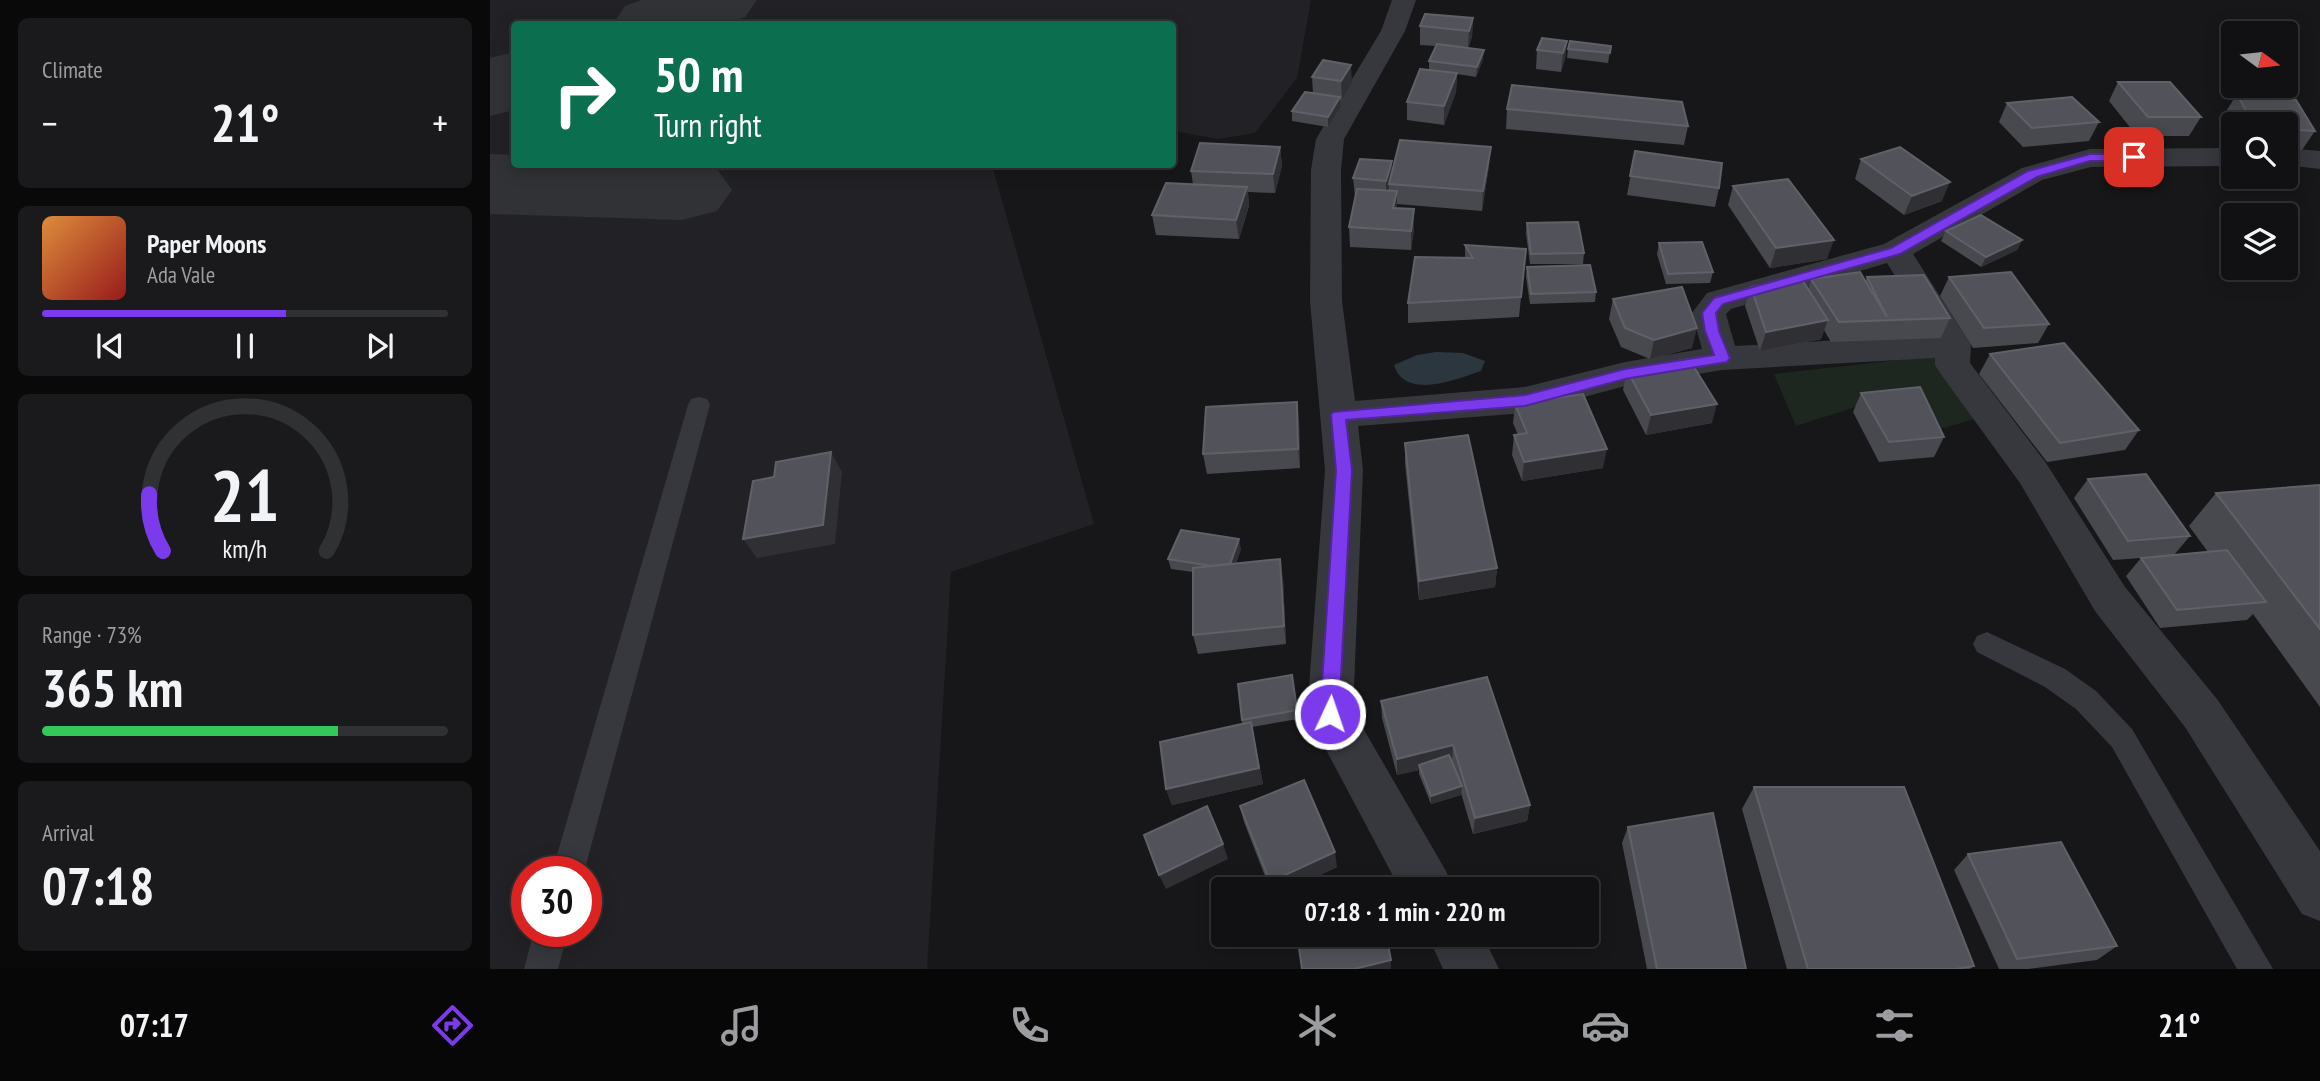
<!DOCTYPE html>
<meta charset="utf-8">
<style>
body{margin:0;font-family:"PT Sans Narrow",sans-serif;background:#1a1a1c;color:#f1f3f6;height:100vh;display:flex;flex-direction:column;font-size:26px;white-space:nowrap}
*{box-sizing:border-box;margin:0}
p{font-size:23px;color:#9c9da0}
.icon{flex:none;width:38px;height:38px;fill:none;stroke:currentColor;stroke-width:2;stroke-linecap:round;stroke-linejoin:round}
.map{position:relative;flex:1;overflow:hidden}
.details{display:flex;flex-direction:column;gap:18px;padding:18px;background:#09090a;width:490px}
.details>*{flex:none}
.top-card{position:absolute;left:21px;top:21px;width:665px;height:147px;border-radius:7px;box-shadow:0 4px 18px #0003,0 0 0 2px #303133;background:#0b6e4f;color:#fff;overflow:hidden}
.needle{width:46px;rotate:105deg}
.buttons{position:absolute;left:1731px;top:21px;display:grid;gap:14px}
.buttons a{display:grid;place-items:center;width:77px;height:77px;border-radius:7px;background:#111113;box-shadow:0 4px 18px #0003,0 0 0 2px #303133;font-size:35px}
.speed{position:absolute;left:21px;top:856px;display:flex;gap:14px;font-size:35px;font-weight:700;text-align:center}
.speed>*{display:grid;place-content:center;width:91px;height:91px;border-radius:50%;background:#111113;box-shadow:0 4px 18px #0003,0 0 0 2px #303133;line-height:1}
.speed .limit{border:10px solid #d22;background:#fff;color:#111}
.pin{position:absolute;display:grid;place-items:center;width:60px;height:60px;color:#fff;margin:-30px;border-radius:14px;box-shadow:0 4px 10px #0006}
.me{position:absolute;width:77px;margin:-38px;rotate:3deg;stroke-linejoin:round;filter:drop-shadow(0 0 5px #0008)}
.turn{display:flex;align-items:center;gap:24px;height:147px;padding:0 28px;font-size:32px}
.turn .icon{width:91px;height:91px;stroke-width:2.5}
.turn b{display:block;font-size:49px;line-height:60px}
.big{font-size:52px;font-weight:700;line-height:1.1}
.details .widget{flex:1;display:flex;flex-direction:column;justify-content:center;gap:10px;min-width:0;padding:0 24px;border-radius:10px;background:#1a1a1c}
.details .dial{align-items:center;gap:0}
.dial svg{height:182px;overflow:visible;fill:none;stroke:#303133;stroke-width:7;stroke-linecap:round;text-anchor:middle}
.dial text{fill:#f1f3f6;stroke:none}
.song{display:flex;align-items:center;gap:21px}
.cover{width:84px;height:84px;border-radius:10px;background:linear-gradient(135deg,hsl(30 70% 55%),hsl(0 70% 35%))}
.played{height:7px;border-radius:4px;background:linear-gradient(90deg,#7c3aed 60%,#303133 60%)}
.keys{display:flex;justify-content:space-around;direction:ltr}
.heat{display:flex;justify-content:space-between;align-items:center;font-size:38px;direction:ltr}
.charge{height:10px;border-radius:5px;background:linear-gradient(90deg,#34c759 73%,#303133 0)}
.trip{position:absolute;left:721px;top:877px;width:388px;height:70px;border-radius:7px;background:#111113;box-shadow:0 4px 18px #0003,0 0 0 2px #303133;font-weight:700;line-height:70px;text-align:center}
.dock{display:flex;height:112px;justify-content:space-around;align-items:center;background:#070708;color:#9c9da0}
.dock .icon{width:49px;height:49px}
.dock .selected{color:#7c3aed}
.dock b{font-size:32px;color:#f1f3f6}
main{display:flex;flex:1;min-height:0}
.map>svg:first-child{display:block}
</style>
<main>
<section class="details">
<div class="widget"><p>Climate</p>
<div class="heat"><a>−</a><b class="big">21°</b><a>+</a></div>
</div>
<div class="widget">
<div class="song"><i class="cover"></i><div><b>Paper Moons</b><p>Ada Vale</p></div></div>
<div class="played"></div>
<div class="keys"><svg class="icon" aria-label="previous" viewBox="0 0 24 24"><path d="M18 5L8 12l10 7zM5 5v14"/></svg><svg class="icon" aria-label="pause" viewBox="0 0 24 24"><path d="M8 5v14M16 5v14"/></svg><svg class="icon" aria-label="next" viewBox="0 0 24 24"><path d="M6 5l10 7-10 7zM19 5v14"/></svg></div>
</div>
<div class="widget dial"><svg viewBox="0 0 100 80">
<path d="M14 69A42 42 0 1 1 86 69"/>
<path d="M14 69A42 42 0 0 1 8 44" stroke="#7c3aed"/>
<text x="50" y="56" font-size="32" font-weight="700">21</text>
<text x="50" y="72" font-size="11">km/h</text>
</svg></div>
<div class="widget"><p>Range · 73%</p><b class="big">365 km</b><div class="charge"></div></div>
<div class="widget"><p>Arrival</p><b class="big">07:18</b></div>
</section>
<div class="map">
<svg width="1830" height="969" viewBox="0 0 1830 969">
<rect width="100%" height="100%" fill="#171719"/>
<!-- built -->
<path fill="#222226" fill-rule="evenodd" d="M0,0h821l-14,78 -42,55 -37,6 -45,-8 -1,-107h-658v140l478,1 102,359 -143,48 -24,397h-437zM37,872h59v59h-59z"/>
<!-- green -->
<polygon fill="#1e271f" points="1444,356 1485,419 1436,433 1365,407 1306,426 1284,374"/>
<!-- water -->
<path fill="#2b363e" d="M946,352l27,1 22,8 -4,10c-26,9 -76,29 -87,-6l23,-10z"/>
<g fill="none" stroke-linecap="round" stroke-linejoin="round">
<!-- taxiway -->
<g fill="#303236" fill-rule="evenodd">
<polygon points="152,0 267,0 255,17 236,24 123,24 135,6"/>
<polygon points="24,52 24,110 0,116 0,58"/>
<polygon points="0,154 24,155 24,164 210,164 227,169 242,190 227,211 192,220 0,214"/>
</g>
<!-- service -->
<g fill="#37383e" fill-rule="evenodd">
<polygon points="209,397 217,399 220,405 94,872 62,872 198,405 201,399"/>
<polygon points="1497,632 1575,669 1606,691 1642,729 1783,969 1747,969 1622,747 1586,709 1555,687 1487,652 1483,644 1487,636"/>
<polygon points="44,931 78,931 68,969 34,969"/>
</g>
<!-- minor -->
<g fill="#37383e" fill-rule="evenodd">
<path d="M902,0h24l-11,31 -61,108 -3,31 1,131 13,100 170,-14 100,-25 77,-13 -10,-36 15,-20 177,-49 138,-76 68,-19 143,-1v18l-142,1 -49,13 -129,74 58,91 -1,18 76,100 79,124 92,112 103,152v70l-18,-7 -117,-187 -90,-116 -75,-128 -80,-110 -5,-8v-7l-213,12 -97,16 -100,27 -167,13 5,44 -10,241 93,160 7,18h-53l-93,-175 18,-244 -15,-169 1,-131 5,-31 65,-108zM1397,263l44,72 -196,11 -9,-32 5,-5z"/>
<polygon points="1796,148 1830,151 1830,169 1796,165"/>
<polygon points="937,934 992,934 1009,969 953,969"/>
</g>
</g>
<!-- wall -->
<g fill="#47494e">
<polygon points="983,18 982,37 978,48 993,59 986,77 967,74 966,92 954,125 917,120 917,102 939,70 939,61 946,46 930,45 930,26"/>
<polygon points="1077,41 1075,59 1071,72 1046,69 1047,50"/>
<polygon points="1121,46 1118,63 1077,58 1078,49"/>
<polygon points="822,77 862,83 852,100 850,100 851,107 838,127 802,121 802,111 823,93"/>
<polygon points="1628,82 1711,117 1699,136 1647,136 1619,101"/>
<polygon points="1747,94 1825,131 1812,150 1796,149 1796,124 1743,124 1743,128 1735,113"/>
<polygon points="1517,103 1609,122 1599,141 1533,147 1509,122"/>
<polygon points="1017,109 1198,126 1194,145 1016,129"/>
<polygon points="790,147 792,166 785,193 758,192 759,206 749,239 666,235 662,215 703,184 701,171"/>
<polygon points="1145,151 1229,188 1225,207 1137,195"/>
<polygon points="1371,159 1452,201 1414,215 1365,179"/>
<polygon points="902,161 902,171 999,166 992,211 907,204 907,209 924,209 924,229 921,250 860,247 859,227 865,197 863,178"/>
<polygon points="1243,186 1337,259 1280,268 1238,205"/>
<polygon points="1037,223 1094,253 1093,264 1040,264 1036,233"/>
<polygon points="1456,231 1532,240 1527,250 1491,267 1451,241"/>
<polygon points="1169,243 1223,272 1220,283 1176,284 1167,254"/>
<polygon points="975,245 1036,249 1029,317 918,323 918,303 975,258"/>
<polygon points="1037,267 1106,292 1105,302 1040,304 1036,277"/>
<polygon points="1377,277 1460,318 1451,338 1341,342 1334,330 1331,339 1270,351 1255,306 1261,287 1318,289 1321,279 1376,280"/>
<polygon points="1459,277 1559,324 1548,343 1483,348 1450,296"/>
<polygon points="1123,299 1202,348 1160,359 1131,347 1119,319"/>
<polygon points="1500,354 1649,430 1635,450 1557,462 1489,374"/>
<polygon points="1137,370 1222,423 1156,435 1133,390"/>
<polygon points="1371,393 1454,437 1444,457 1389,462 1363,412"/>
<polygon points="1025,404 1113,468 1032,481 1022,455 1024,435 1028,435 1023,423"/>
<polygon points="809,421 810,468 717,474 713,454"/>
<polygon points="915,443 1007,568 1005,587 929,600 915,463"/>
<polygon points="1598,479 1700,536 1684,555 1718,552 1699,526 1726,493 1830,485 1830,707 1763,614 1757,620 1670,628 1636,576 1651,558 1623,560 1584,498"/>
<polygon points="751,549 746,563 793,578 796,644 708,654 703,635 703,572 681,569 678,559"/>
<polygon points="802,675 808,719 762,727 773,784 682,805 676,789 752,723 752,720"/>
<polygon points="997,677 1040,805 1037,821 983,834 971,793 971,795 941,804 929,774 929,770 907,775 892,718 891,701"/>
<polygon points="1264,787 1484,966 1480,969 1297,969 1252,809"/>
<polygon points="750,806 847,867 801,889 780,889 754,822"/>
<polygon points="1138,827 1256,969 1157,969 1132,843"/>
<polygon points="1478,854 1627,946 1607,960 1538,969 1509,969 1464,870"/>
</g>
<!-- shaded-wall -->
<g fill="#303034">
<polygon points="983,18 982,37 978,49 979,31"/>
<polygon points="1077,41 1075,59 1071,72 1073,53"/>
<polygon points="994,50 993,59 986,77 987,67"/>
<polygon points="861,65 862,83 852,100 851,81"/>
<polygon points="967,73 966,92 954,125 954,106"/>
<polygon points="850,97 851,107 838,127 838,117"/>
<polygon points="790,147 792,166 785,193 783,174"/>
<polygon points="1001,147 999,166 992,211 993,191"/>
<polygon points="902,161 902,181 899,184 899,192 896,200 896,181"/>
<polygon points="1460,182 1452,201 1414,215 1422,196"/>
<polygon points="757,187 759,206 749,239 746,220"/>
<polygon points="907,191 907,211 903,208"/>
<polygon points="924,209 924,229 921,250 921,231"/>
<polygon points="1344,240 1337,259 1280,268 1286,248"/>
<polygon points="1532,240 1527,250 1491,267 1496,257"/>
<polygon points="1338,320 1331,339 1270,351 1276,332"/>
<polygon points="1207,328 1202,348 1160,359 1164,340"/>
<polygon points="807,402 809,421 810,468 808,449"/>
<polygon points="1227,404 1222,423 1156,435 1161,415"/>
<polygon points="1117,449 1113,468 1032,481 1034,462"/>
<polygon points="341,452 352,472 345,544 267,558 253,539"/>
<polygon points="749,539 751,549 740,578 738,569"/>
<polygon points="790,559 793,578 796,644 794,626"/>
<polygon points="1007,568 1005,587 929,600 929,581"/>
<polygon points="761,722 773,784 682,805 676,789"/>
<polygon points="963,745 962,762 929,765 929,770 907,775 907,759"/>
<polygon points="972,786 971,795 941,804 941,796"/>
<polygon points="1040,805 1037,821 983,834 985,818"/>
<polygon points="733,844 738,859 676,889 669,875"/>
<polygon points="845,852 847,867 801,889 781,889 780,882"/>
<polygon points="901,960 901,969 864,969"/>
</g>
<!-- building -->
<g fill="#52535a" stroke="#5f6169" stroke-width="2">
<polygon points="935,14 983,18 979,31 930,26"/>
<polygon points="1052,38 1077,41 1073,53 1047,50"/>
<polygon points="1080,41 1121,46 1120,53 1078,49"/>
<polygon points="947,44 994,50 987,67 939,61"/>
<polygon points="833,60 861,65 851,81 822,77"/>
<polygon points="930,69 967,73 954,106 917,102"/>
<polygon points="1628,82 1680,82 1711,117 1658,117"/>
<polygon points="1022,85 1192,102 1198,126 1017,109"/>
<polygon points="815,92 850,97 838,117 802,111"/>
<polygon points="1747,94 1806,100 1825,131 1796,129 1796,124 1763,124"/>
<polygon points="1582,97 1609,122 1542,128 1517,103"/>
<polygon points="910,140 1001,147 993,191 899,184"/>
<polygon points="710,143 790,147 783,174 701,171"/>
<polygon points="1410,147 1460,182 1422,196 1371,159"/>
<polygon points="1145,151 1232,163 1229,188 1140,176"/>
<polygon points="870,159 902,161 896,181 863,178"/>
<polygon points="1298,179 1344,240 1286,248 1243,186"/>
<polygon points="676,183 757,187 746,220 662,215"/>
<polygon points="867,189 907,191 903,208 924,209 921,231 859,227"/>
<polygon points="1491,215 1532,240 1496,257 1456,231"/>
<polygon points="1088,222 1094,253 1041,254 1037,223"/>
<polygon points="1212,242 1223,272 1178,274 1169,243"/>
<polygon points="975,245 1036,249 1031,297 918,303 925,257 983,258"/>
<polygon points="1100,265 1106,292 1041,294 1037,267"/>
<polygon points="1370,272 1397,317 1377,277 1434,275 1460,318 1349,322 1321,279"/>
<polygon points="1521,272 1559,324 1494,328 1459,277"/>
<polygon points="1311,278 1338,320 1276,332 1261,287"/>
<polygon points="1192,287 1207,328 1164,340 1135,328 1123,299"/>
<polygon points="1574,343 1649,430 1570,443 1500,354"/>
<polygon points="1199,359 1227,404 1161,415 1137,370"/>
<polygon points="1430,387 1454,437 1399,442 1371,393"/>
<polygon points="1093,394 1117,449 1034,462 1024,435 1037,433 1025,404"/>
<polygon points="807,402 808,449 713,454 716,407"/>
<polygon points="978,435 1007,568 929,581 915,443"/>
<polygon points="341,452 333,525 253,539 263,481 284,477 286,462"/>
<polygon points="1656,474 1700,536 1638,541 1598,479"/>
<polygon points="1830,485 1830,629 1726,493"/>
<polygon points="691,530 749,539 740,564 721,566 678,559"/>
<polygon points="1737,550 1776,602 1687,610 1651,558"/>
<polygon points="790,559 794,626 703,635 703,568"/>
<polygon points="802,675 807,710 752,720 748,684"/>
<polygon points="997,677 1040,805 985,818 963,745 907,759 891,701"/>
<polygon points="761,722 769,768 676,789 670,742"/>
<polygon points="959,755 972,786 941,796 929,765"/>
<polygon points="814,780 845,852 780,882 750,806"/>
<polygon points="1264,787 1414,787 1484,966 1466,969 1318,969"/>
<polygon points="717,806 733,844 669,875 654,835"/>
<polygon points="1223,813 1256,969 1167,969 1138,827"/>
<polygon points="1571,842 1627,946 1527,959 1478,854"/>
<polygon points="807,934 896,934 901,960 864,969 812,969"/>
</g>
<!-- route -->
<polygon fill="#7c3aed" stroke="#51269a" stroke-width="2" points="1600,154 1644,154 1650,157 1644,161 1600,161 1547,177 1410,254 1233,304 1226,313 1229,331 1240,358 1237,362 1135,379 1035,406 856,420 862,470 849,714 846,720 840,723 833,720 830,714 846,470 841,415 843,412 1035,395 1135,369 1224,355 1215,331 1212,313 1224,298 1401,248 1538,171"/>
</svg>
<div class="buttons">
<a><svg class="needle" viewBox="-14 -14 28 28"><path d="M0-13l5 13h-10z" fill="#e53935"/><path d="M0 13l5-13h-10z" fill="#9c9da0"/></svg></a>
<a><svg class="icon" aria-label="search" viewBox="0 0 24 24"><circle cx="10" cy="10" r="6"/><path d="M15 15l6 6"/></svg></a>
<a><svg class="icon" aria-label="layers" viewBox="0 0 24 24"><path d="M12 4l9 5-9 5-9-5zM3 14l9 5 9-5"/></svg></a>
</div>
<div class="speed"><div class="limit">30</div></div>
<div class="pin" style="left:1644px;top:157px;background:#d93025"><svg class="icon" aria-label="arrive" viewBox="0 0 24 24"><path d="M6 21V4h12l-3 4 3 4H6"/></svg></div>
<svg class="me" style="left:840px;top:714px" viewBox="-20 -20 40 40"><circle r="17" fill="#7c3aed" stroke="#fff" stroke-width="3"/><path d="M0-11L8 9 0 5-8 9z" fill="#fff"/></svg>
<div class="trip">07:18 · 1 min · 220 m</div>
<div class="top-card">
<div class="turn"><svg class="icon" aria-label="right" viewBox="0 0 24 24"><path d="M7 20v-9h11M14 6l5 5-5 5"/></svg><div><b>50 m</b>Turn right</div></div>
</div>
</div>
</main>
<nav class="dock">
<b>07:17</b>
<svg class="icon selected" aria-label="directions" viewBox="0 0 24 24"><path d="M12 3l9 9-9 9-9-9zM9 14v-3h6M13 9l2 2-2 2"/></svg>
<svg class="icon" aria-label="music" viewBox="0 0 24 24"><path d="M9 18V5l10-2v13"/><circle cx="6" cy="18" r="3"/><circle cx="16" cy="16" r="3"/></svg>
<svg class="icon" aria-label="phone" viewBox="0 0 24 24"><path d="M5 4h4l2 5-3 2q2 4 5 5l2-3 5 2v4C11 20 4 13 5 4z"/></svg>
<svg class="icon" aria-label="climate" viewBox="0 0 24 24"><path d="M12 3v18M4 7l16 10M4 17L20 7"/></svg>
<svg class="icon" aria-label="car" viewBox="0 0 24 24"><path d="M5 17H2v-5l4-1 3-4h7l3 4 3 1v5h-3M9 17h6M6 11h13"/><circle cx="7" cy="17" r="2"/><circle cx="17" cy="17" r="2"/></svg>
<svg class="icon" aria-label="filters" viewBox="0 0 24 24"><path d="M4 7h16M4 17h16"/><circle cx="9" cy="7" r="2"/><circle cx="15" cy="17" r="2"/></svg>
<b>21°</b>
</nav>
